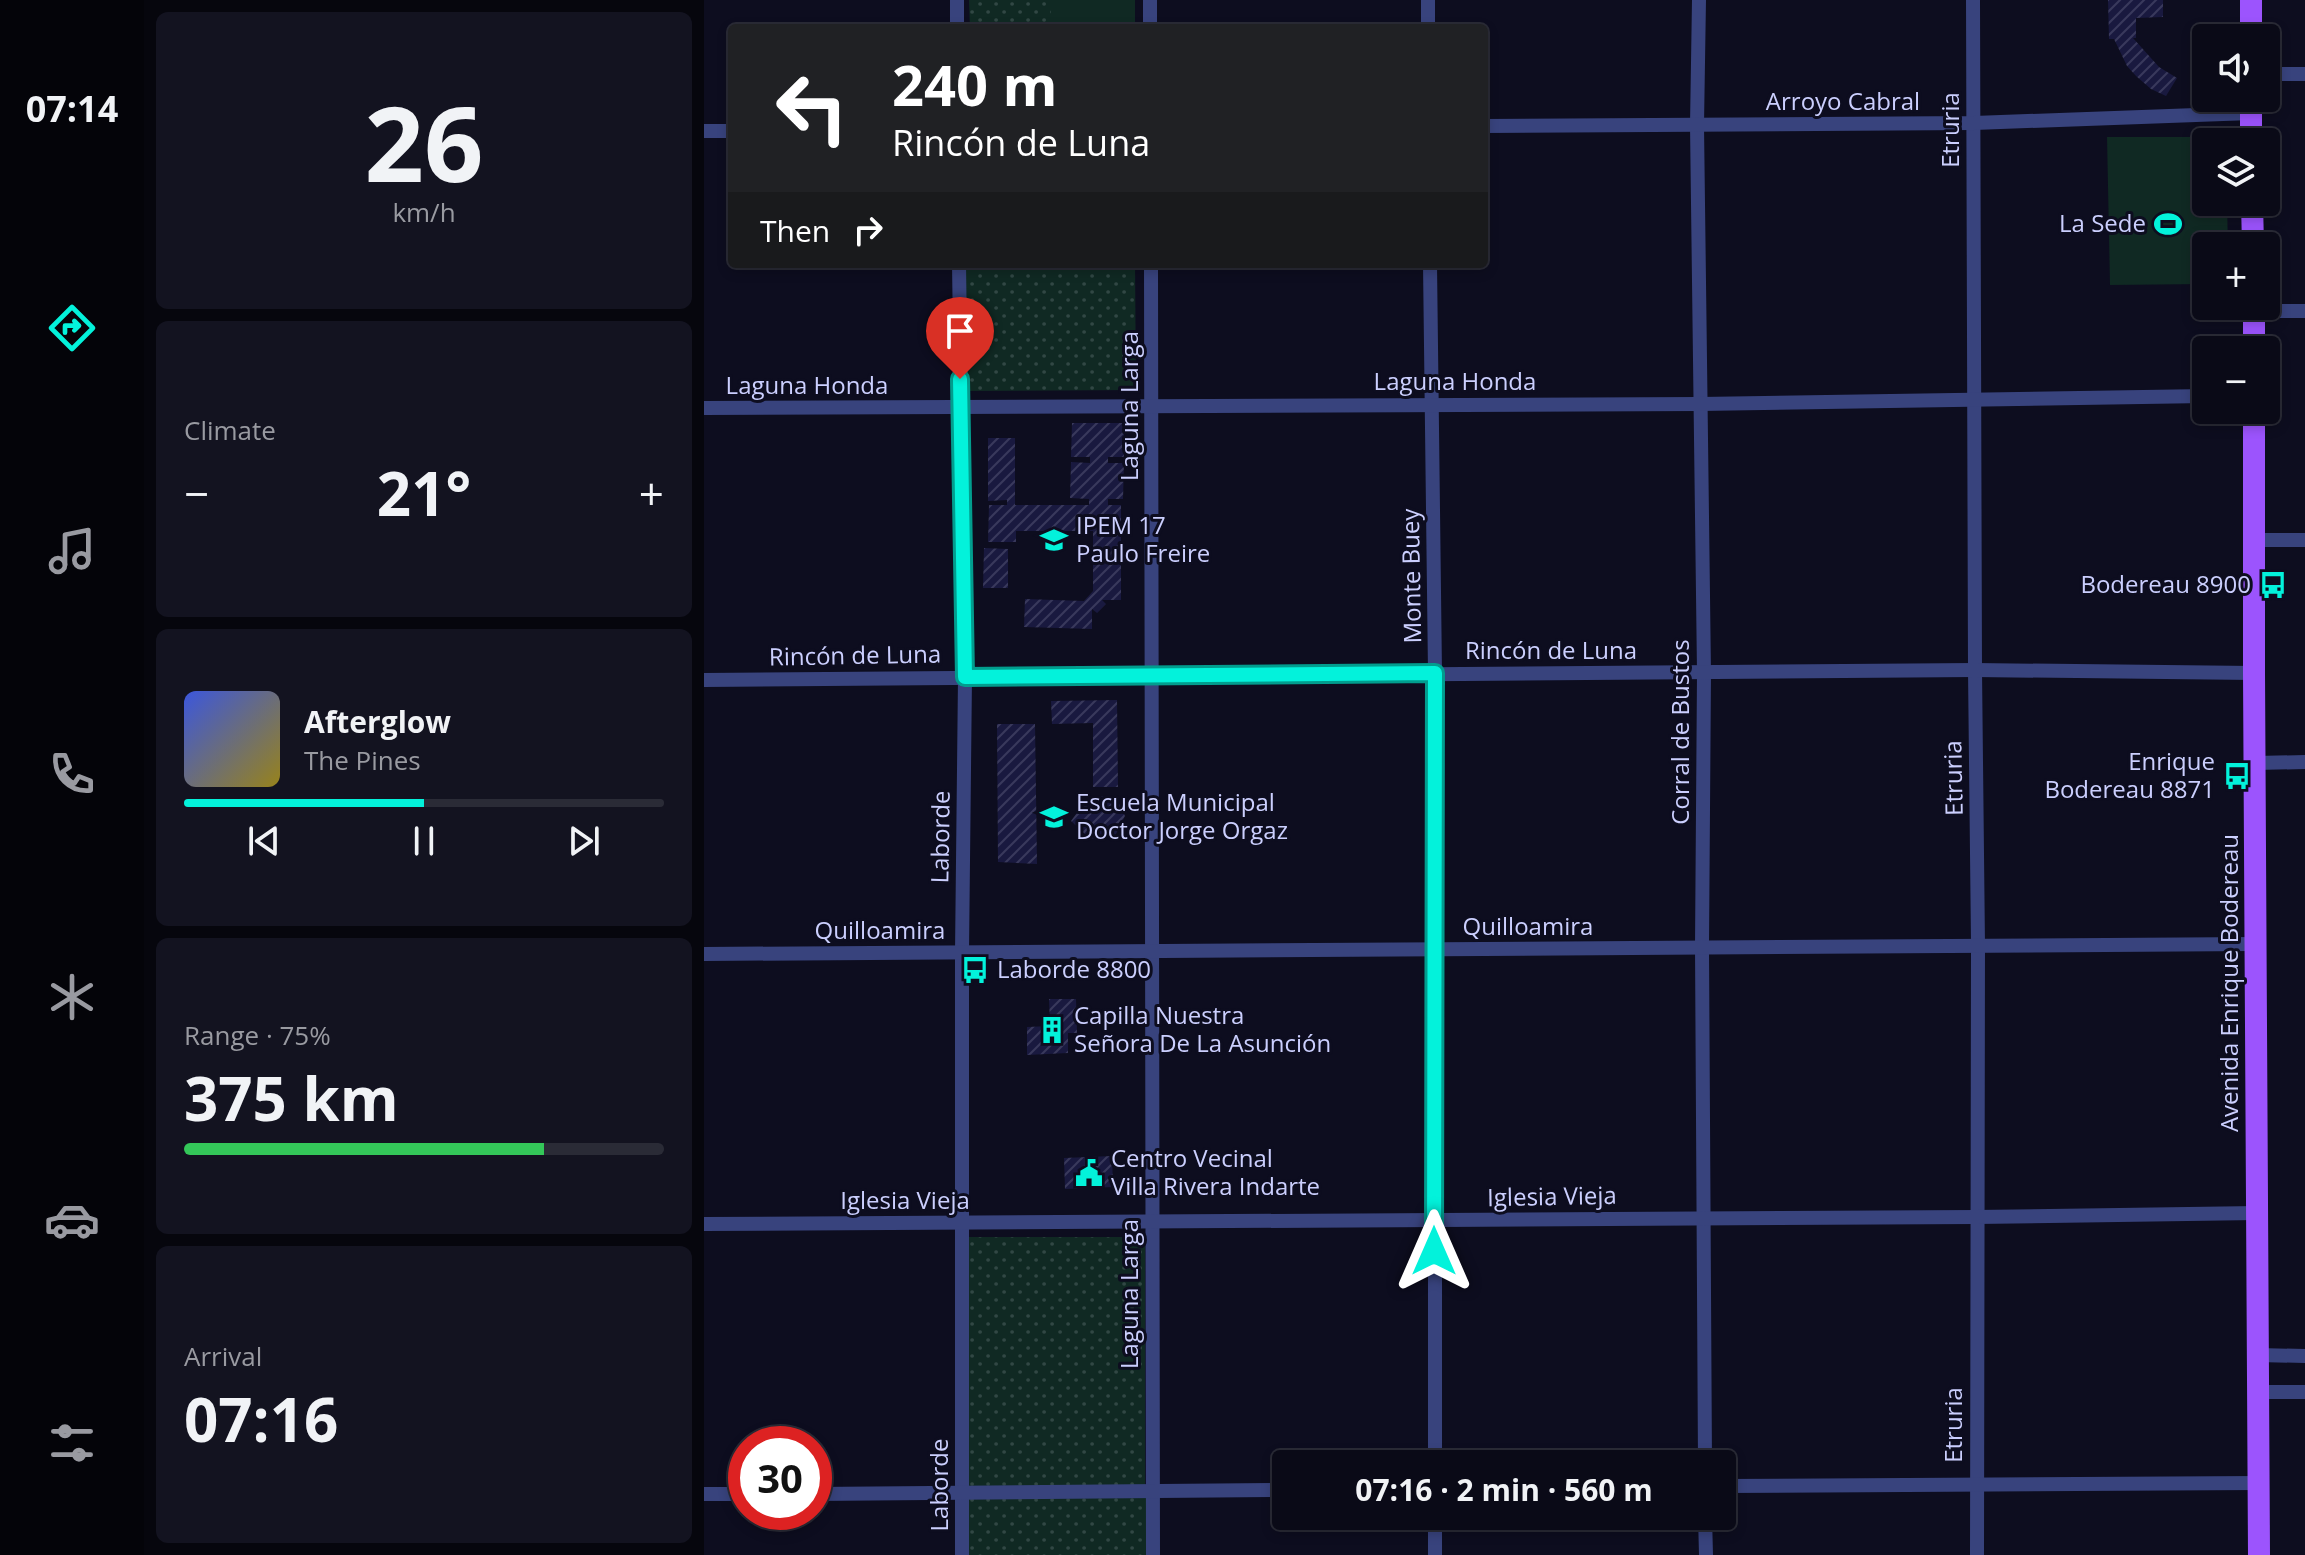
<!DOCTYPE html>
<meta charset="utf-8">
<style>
body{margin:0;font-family:"Open Sans",sans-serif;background:#131320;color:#f1f3f6;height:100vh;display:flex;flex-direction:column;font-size:30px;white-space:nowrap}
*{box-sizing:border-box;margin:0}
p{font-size:26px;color:#999aa1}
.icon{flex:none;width:44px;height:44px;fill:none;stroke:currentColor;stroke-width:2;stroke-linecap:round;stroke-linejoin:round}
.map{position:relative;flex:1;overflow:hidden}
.sheet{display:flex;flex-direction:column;gap:12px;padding:12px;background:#06060d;width:560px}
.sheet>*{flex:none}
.top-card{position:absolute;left:24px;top:24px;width:760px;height:244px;border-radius:8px;box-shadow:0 4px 12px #0003,0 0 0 2px #2a2b36;background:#202124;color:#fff;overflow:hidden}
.fabs{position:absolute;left:1488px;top:24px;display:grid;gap:16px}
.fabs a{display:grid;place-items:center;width:88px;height:88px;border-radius:8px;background:#0a0a17;box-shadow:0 4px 12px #0003,0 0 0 2px #2a2b36;font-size:40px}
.speed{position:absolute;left:24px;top:1426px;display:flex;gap:16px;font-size:40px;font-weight:700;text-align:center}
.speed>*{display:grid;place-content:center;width:104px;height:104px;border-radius:50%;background:#0a0a17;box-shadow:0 4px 12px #0003,0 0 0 2px #2a2b36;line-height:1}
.speed .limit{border:12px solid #d22;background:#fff;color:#111}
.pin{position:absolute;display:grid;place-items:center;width:68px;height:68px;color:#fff;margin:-82px -34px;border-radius:50% 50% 50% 0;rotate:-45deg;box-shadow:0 0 8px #0007}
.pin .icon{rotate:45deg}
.me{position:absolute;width:88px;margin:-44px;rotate:0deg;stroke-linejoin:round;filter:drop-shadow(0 0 6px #0008)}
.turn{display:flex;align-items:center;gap:28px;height:168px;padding:0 32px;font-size:36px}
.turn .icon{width:104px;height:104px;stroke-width:2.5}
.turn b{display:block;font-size:56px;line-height:68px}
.then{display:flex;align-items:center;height:76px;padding:0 32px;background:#0003;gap:16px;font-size:30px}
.big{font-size:60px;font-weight:700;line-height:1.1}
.sheet .widget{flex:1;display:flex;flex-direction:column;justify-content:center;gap:12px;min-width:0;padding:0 28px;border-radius:12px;background:#131320}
.sheet .dial{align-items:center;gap:0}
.dial b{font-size:104px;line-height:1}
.song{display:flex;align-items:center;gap:24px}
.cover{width:96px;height:96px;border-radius:12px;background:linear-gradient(135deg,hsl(230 70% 55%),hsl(50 70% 35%))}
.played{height:8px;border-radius:4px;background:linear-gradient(90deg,#03f2db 50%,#2a2b36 50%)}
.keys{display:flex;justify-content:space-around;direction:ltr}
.heat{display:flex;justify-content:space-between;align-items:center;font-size:44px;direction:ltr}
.charge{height:12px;border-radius:6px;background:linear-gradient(90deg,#34c759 75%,#2a2b36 0)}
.trip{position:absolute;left:568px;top:1450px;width:464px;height:80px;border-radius:8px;background:#0a0a17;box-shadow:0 4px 12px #0003,0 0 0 2px #2a2b36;font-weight:700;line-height:80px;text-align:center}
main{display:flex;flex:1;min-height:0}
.tab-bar{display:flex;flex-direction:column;width:144px;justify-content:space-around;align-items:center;background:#040409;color:#999aa1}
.tab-bar .icon{width:56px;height:56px}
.tab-bar .on{color:#03f2db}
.tab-bar b{font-size:36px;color:#f1f3f6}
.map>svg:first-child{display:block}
</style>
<main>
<nav class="tab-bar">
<b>07:14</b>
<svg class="icon on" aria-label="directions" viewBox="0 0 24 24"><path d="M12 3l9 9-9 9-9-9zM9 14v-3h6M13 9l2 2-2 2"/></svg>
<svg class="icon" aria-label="music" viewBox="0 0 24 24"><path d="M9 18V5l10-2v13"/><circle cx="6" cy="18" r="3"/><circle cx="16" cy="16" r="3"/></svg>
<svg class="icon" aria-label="phone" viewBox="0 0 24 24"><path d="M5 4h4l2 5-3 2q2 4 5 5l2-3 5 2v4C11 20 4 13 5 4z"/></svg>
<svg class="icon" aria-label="climate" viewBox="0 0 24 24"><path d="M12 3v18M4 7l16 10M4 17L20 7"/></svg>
<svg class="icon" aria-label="car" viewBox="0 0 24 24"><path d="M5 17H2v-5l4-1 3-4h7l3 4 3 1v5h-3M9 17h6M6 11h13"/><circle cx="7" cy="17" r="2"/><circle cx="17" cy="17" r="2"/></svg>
<svg class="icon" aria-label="filters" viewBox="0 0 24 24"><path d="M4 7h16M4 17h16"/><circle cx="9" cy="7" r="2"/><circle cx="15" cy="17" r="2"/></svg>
</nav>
<section class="sheet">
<div class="widget dial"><b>26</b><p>km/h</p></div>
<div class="widget"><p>Climate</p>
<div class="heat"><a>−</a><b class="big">21°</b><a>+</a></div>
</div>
<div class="widget">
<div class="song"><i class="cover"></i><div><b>Afterglow</b><p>The Pines</p></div></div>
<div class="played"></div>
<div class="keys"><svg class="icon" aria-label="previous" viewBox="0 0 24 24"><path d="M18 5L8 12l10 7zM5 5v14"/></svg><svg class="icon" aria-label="pause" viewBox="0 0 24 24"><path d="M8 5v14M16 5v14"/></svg><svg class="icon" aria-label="next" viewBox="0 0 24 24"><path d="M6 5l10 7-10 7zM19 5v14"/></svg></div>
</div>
<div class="widget"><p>Range · 75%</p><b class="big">375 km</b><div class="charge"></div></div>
<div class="widget"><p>Arrival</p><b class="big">07:16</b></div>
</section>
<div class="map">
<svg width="1601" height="1555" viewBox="0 0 1601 1555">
<defs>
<pattern id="park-dots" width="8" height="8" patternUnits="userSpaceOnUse" patternTransform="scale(2)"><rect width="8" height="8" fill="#102923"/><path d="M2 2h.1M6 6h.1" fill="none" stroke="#314744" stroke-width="1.8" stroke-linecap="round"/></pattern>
<pattern id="building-hatch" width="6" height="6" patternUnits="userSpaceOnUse" patternTransform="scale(2)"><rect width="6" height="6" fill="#19193f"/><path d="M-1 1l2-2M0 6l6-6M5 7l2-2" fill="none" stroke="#39395c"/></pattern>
</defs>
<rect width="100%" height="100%" fill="#0d0d1f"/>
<!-- park -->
<g fill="url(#park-dots)">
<polygon points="265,0 347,0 347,28 266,28"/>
<polygon points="260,264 431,264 432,390 261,391"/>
<rect x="264" y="1237" width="177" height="249"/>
<rect x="263" y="1498" width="180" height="57"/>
</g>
<!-- pitch -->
<g fill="#102923">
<rect x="347" y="0" width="84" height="28"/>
<polygon points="1403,137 1513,137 1517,142 1502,142 1502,202 1523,202 1524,246 1502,246 1502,284 1406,285"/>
</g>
<!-- building -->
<g fill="url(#building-hatch)">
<polygon points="1404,0 1459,0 1459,17 1432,18 1432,38 1429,38 1455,67 1473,78 1462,96 1447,89 1432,76 1423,66 1410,39 1405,39"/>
<polygon points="368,423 420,423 420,457 404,457 404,463 420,463 419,499 404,499 404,505 417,505 417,600 398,600 402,604 393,613 388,609 388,629 320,627 321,599 380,601 389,591 389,531 312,531 312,542 284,542 285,505 303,505 303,500 284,501 284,438 311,438 311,505 385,505 385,499 366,498 367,462 386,463 386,457 367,457"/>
<polygon points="280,548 304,549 304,588 279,588"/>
<polygon points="413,700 414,787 389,787 389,723 348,724 347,701"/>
<polygon points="293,724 331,724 333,864 294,862"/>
<polygon points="385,796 412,797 421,816 411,836 386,839 367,821"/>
<polygon points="345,999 372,999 373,1033 364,1033 364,1053 323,1055 323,1027 346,1026"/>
<polygon points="408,1156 409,1187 361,1189 360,1158"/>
</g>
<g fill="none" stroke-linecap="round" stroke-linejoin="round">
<!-- minor -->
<g stroke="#38437d" stroke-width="14">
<polyline points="253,0 253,28"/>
<polyline points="446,0 446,28"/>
<polyline points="724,0 724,28"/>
<polyline points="995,0 993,125 1000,673 998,947 1001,1464"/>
<polyline points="1269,0 1271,670 1274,945 1273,1555"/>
<polyline points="1562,74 1601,74"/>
<polyline points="780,126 1270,123 1547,113"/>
<polyline points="0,131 28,131"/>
<polyline points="255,264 261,677 258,953 258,1555"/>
<polyline points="447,264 449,1555"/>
<polyline points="726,264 731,673 731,1464"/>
<polyline points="1551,311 1601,311"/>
<polyline points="0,408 996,404 1502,396"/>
<polyline points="1550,540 1601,540"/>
<polyline points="0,680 1271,670 1550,673"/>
<polyline points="1552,763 1601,762"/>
<polyline points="0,954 1551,944"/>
<polyline points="0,1224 1272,1217 1553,1213"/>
<polyline points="1554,1355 1601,1356"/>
<polyline points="1554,1392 1601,1392"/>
<polyline points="1018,1486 1555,1483"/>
<polyline points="0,1494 42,1494"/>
<polyline points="110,1494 582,1490"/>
<polyline points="1001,1516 1002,1555"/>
<polyline points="731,1555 731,1516"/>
</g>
<!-- primary -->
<g stroke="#9c54fd" stroke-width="22">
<polyline points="1547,38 1547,0"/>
<polyline points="1547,98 1547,142"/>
<polyline points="1548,202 1549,246"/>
<polyline points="1550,350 1550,306"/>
<polyline points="1550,410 1550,673 1555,1555"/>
</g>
</g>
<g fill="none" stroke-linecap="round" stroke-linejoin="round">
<!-- route casing -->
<g stroke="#029d8e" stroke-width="20">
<polyline id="route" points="256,379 261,677 731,673 730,1251"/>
</g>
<!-- route -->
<use href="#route" stroke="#03f2db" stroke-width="14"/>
</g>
<!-- icons -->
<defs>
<g id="stadium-bare" transform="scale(2.16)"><path d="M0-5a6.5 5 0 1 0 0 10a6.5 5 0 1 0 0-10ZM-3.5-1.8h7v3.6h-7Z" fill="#03f2db" stroke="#0d0d1f" stroke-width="2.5" paint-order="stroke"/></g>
<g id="school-bare" transform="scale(2.16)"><path d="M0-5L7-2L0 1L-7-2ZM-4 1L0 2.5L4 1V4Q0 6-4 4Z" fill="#03f2db" stroke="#0d0d1f" stroke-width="2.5" paint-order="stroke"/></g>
<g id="bus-bare" transform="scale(2.16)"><path d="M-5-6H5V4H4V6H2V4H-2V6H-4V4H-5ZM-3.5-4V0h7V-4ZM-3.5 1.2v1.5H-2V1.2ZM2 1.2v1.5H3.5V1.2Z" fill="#03f2db" stroke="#0d0d1f" stroke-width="2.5" paint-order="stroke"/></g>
<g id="building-bare" transform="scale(2.16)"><path d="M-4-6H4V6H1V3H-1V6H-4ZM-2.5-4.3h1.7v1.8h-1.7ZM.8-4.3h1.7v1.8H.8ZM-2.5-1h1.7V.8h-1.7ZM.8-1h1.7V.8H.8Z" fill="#03f2db" stroke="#0d0d1f" stroke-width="2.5" paint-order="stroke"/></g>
<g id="civic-bare" transform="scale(2.16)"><path d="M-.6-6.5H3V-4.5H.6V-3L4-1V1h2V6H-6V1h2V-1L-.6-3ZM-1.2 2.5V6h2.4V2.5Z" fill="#03f2db" stroke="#0d0d1f" stroke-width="2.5" paint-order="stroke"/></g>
</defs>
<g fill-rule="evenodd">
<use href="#stadium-bare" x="1464" y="224"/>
<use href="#school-bare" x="350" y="540"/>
<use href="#bus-bare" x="1569" y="585"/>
<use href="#bus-bare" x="1533" y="776"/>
<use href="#school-bare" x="350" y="817"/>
<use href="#bus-bare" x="271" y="970"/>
<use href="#building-bare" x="348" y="1030"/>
<use href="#civic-bare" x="385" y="1173"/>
</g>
<g text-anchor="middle" stroke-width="6" stroke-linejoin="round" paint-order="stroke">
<!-- street labels -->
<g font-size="24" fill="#cbcffe" stroke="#0d0d1f">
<text x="1139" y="110">Arroyo Cabral</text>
<text transform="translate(1247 130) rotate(-90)" y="8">Etruria</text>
<text x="751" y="390">Laguna Honda</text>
<text x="103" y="394">Laguna Honda</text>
<text transform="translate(426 406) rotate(-90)" y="8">Laguna Larga</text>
<text transform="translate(708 576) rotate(-91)" y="8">Monte Buey</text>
<text x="847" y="659">Rincón de Luna</text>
<text transform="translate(151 656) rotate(-1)" y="8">Rincón de Luna</text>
<text transform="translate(977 732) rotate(-90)" y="8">Corral de Bustos</text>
<text transform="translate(1250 778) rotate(-91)" y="8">Etruria</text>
<text transform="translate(237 837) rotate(-89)" y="8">Laborde</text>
<text x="824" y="935">Quilloamira</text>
<text x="176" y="939">Quilloamira</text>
<text transform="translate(1526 983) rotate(-90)" y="8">Avenida Enrique Bodereau</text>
<text transform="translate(848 1197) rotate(-1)" y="8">Iglesia Vieja</text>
<text x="201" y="1209">Iglesia Vieja</text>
<text transform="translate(426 1294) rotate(-90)" y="8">Laguna Larga</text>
<text transform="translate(1250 1425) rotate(-90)" y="8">Etruria</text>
<text transform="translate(236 1485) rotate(-90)" y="8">Laborde</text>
</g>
<!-- poi labels -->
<g font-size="24" fill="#cbcffe" stroke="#0d0d1f" text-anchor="start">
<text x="1442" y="232" text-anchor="end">La Sede</text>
<text x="372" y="534">IPEM 17<tspan x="372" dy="28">Paulo Freire</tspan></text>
<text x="1547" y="593" text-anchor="end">Bodereau 8900</text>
<text x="1511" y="770" text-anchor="end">Enrique<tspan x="1511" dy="28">Bodereau 8871</tspan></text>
<text x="372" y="811">Escuela Municipal<tspan x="372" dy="28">Doctor Jorge Orgaz</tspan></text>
<text x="293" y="978">Laborde 8800</text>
<text x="370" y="1024">Capilla Nuestra<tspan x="370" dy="28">Señora De La Asunción</tspan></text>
<text x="407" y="1167">Centro Vecinal<tspan x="407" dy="28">Villa Rivera Indarte</tspan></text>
</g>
</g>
</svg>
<div class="fabs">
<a><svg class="icon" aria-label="sound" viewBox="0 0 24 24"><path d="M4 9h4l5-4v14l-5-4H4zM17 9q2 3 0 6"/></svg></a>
<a><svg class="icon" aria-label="layers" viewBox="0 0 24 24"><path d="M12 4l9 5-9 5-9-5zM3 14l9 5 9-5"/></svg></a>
<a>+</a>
<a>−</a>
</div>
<div class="speed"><div class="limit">30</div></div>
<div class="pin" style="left:256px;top:379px;background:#d93025"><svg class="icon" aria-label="arrive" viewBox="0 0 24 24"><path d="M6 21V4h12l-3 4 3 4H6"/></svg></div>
<svg class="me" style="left:730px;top:1251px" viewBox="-20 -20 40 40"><path d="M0-17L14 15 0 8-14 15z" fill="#03f2db" stroke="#fff" stroke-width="4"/></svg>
<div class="trip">07:16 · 2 min · 560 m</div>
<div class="top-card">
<div class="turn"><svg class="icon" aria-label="left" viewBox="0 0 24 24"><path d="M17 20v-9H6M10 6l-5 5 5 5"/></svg><div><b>240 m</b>Rincón de Luna</div></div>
<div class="then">Then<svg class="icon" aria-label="right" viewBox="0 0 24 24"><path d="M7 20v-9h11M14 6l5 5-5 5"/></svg></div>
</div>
</div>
</main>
